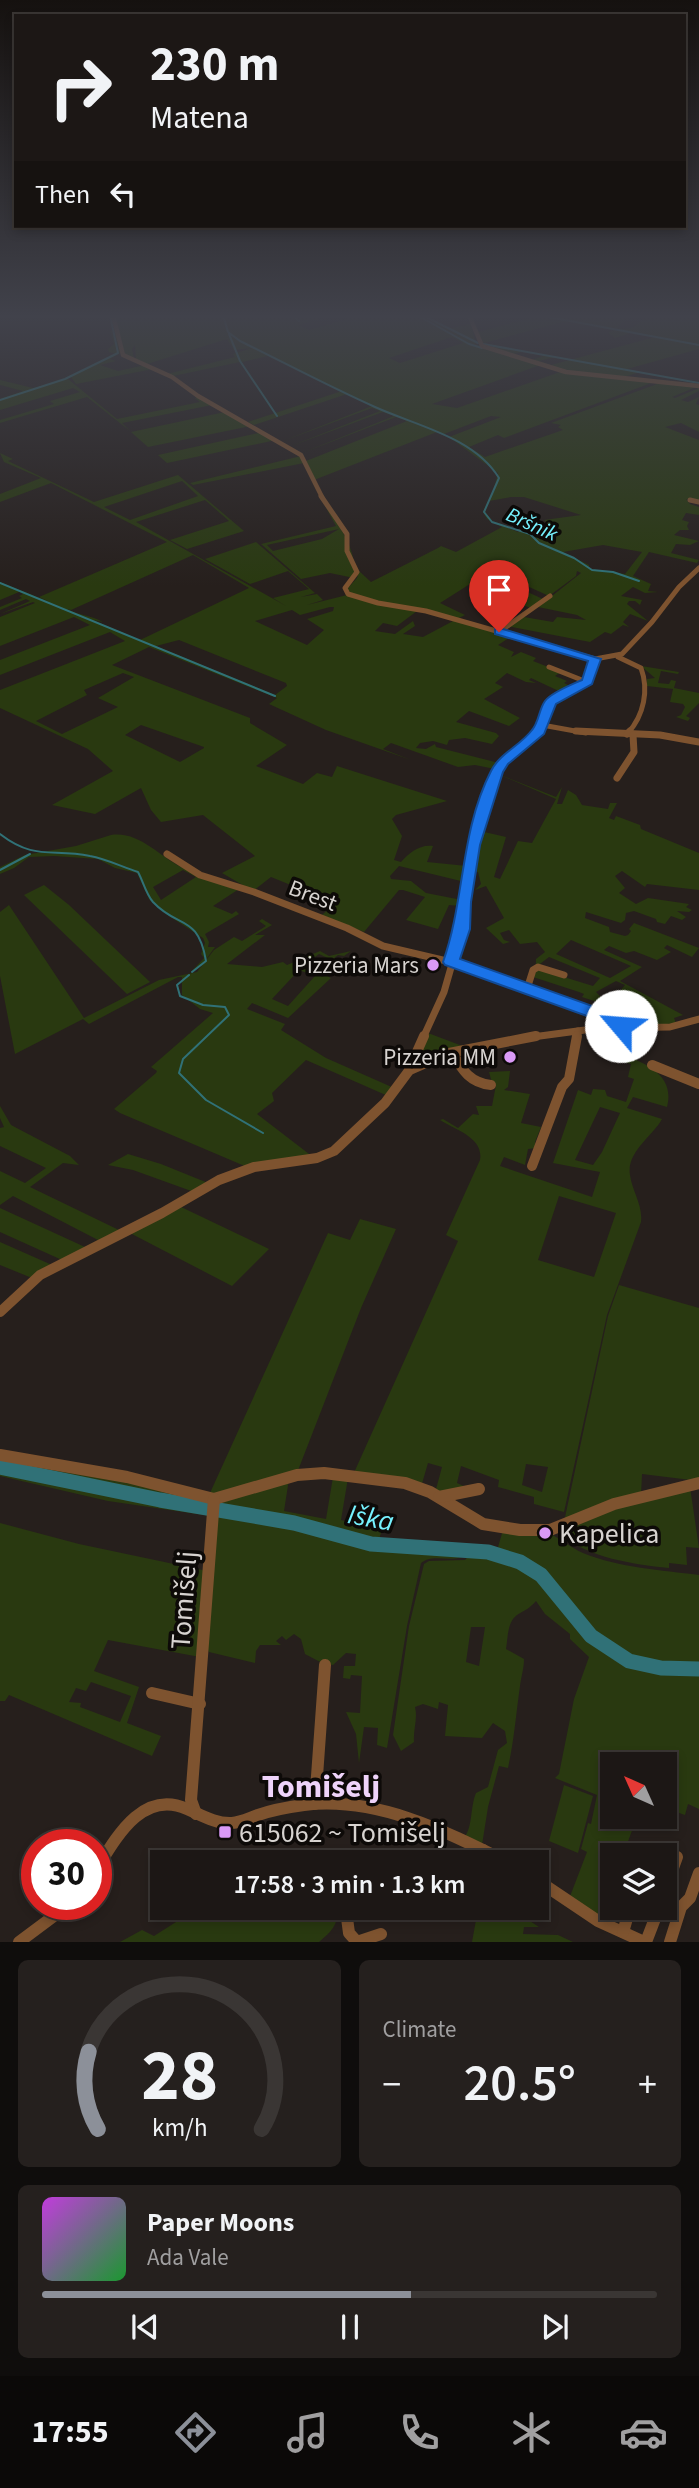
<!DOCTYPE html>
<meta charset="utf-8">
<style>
body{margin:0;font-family:"Source Sans 3",sans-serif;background:#25201e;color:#f1f3f6;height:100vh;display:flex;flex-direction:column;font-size:26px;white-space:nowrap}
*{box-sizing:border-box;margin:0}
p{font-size:23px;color:#a09fa0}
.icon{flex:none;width:38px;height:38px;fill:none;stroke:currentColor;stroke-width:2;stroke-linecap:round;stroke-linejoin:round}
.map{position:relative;height:1942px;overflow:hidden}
.sheet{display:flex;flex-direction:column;gap:18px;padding:18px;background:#0f0d0c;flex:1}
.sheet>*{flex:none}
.top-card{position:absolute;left:14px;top:14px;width:672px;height:214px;border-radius:0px;box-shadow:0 4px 10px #0003,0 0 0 2px #3a3634;background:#1c1715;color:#f1f3f6;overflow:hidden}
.needle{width:46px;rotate:315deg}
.fabs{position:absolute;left:600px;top:1752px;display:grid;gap:14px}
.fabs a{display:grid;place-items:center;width:77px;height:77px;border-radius:0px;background:#1c1715;box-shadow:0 4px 10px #0003,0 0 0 2px #3a3634;font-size:35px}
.speed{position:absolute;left:21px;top:1829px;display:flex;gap:14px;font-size:35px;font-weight:700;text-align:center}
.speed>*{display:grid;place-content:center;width:91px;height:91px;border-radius:50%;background:#1c1715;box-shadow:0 4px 10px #0003,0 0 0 2px #3a3634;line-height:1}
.speed .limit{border:10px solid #d22;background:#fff;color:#111}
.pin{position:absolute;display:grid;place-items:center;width:60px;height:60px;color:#fff;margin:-72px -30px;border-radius:50% 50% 50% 0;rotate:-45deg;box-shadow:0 0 7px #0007}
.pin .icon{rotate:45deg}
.me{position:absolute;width:77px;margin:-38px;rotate:297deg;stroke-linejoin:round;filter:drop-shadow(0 0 5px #0008)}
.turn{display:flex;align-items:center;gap:24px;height:147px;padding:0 21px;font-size:32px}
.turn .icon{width:91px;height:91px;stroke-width:2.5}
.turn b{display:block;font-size:49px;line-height:60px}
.then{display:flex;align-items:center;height:66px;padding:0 21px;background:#0003;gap:14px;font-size:26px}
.big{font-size:52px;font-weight:600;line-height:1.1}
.sheet .widget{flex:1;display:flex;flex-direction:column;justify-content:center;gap:10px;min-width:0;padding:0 24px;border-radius:10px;background:#25201e}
.sheet .dial{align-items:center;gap:0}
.dial svg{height:182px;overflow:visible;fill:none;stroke:#3a3634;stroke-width:7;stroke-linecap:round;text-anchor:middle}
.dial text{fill:#f1f3f6;stroke:none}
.song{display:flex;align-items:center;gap:21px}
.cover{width:84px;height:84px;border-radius:10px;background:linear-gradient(135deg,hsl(290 70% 55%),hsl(130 70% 35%))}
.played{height:7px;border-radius:4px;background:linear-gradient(90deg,#8c9099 60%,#3a3634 60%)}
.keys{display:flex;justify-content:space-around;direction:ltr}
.heat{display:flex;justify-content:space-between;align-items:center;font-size:38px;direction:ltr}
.sheet .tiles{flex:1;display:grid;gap:18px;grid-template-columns:1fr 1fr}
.widget:last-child{grid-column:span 2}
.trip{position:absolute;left:150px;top:1850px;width:399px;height:70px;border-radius:0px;background:#1c1715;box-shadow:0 4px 10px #0003,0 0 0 2px #3a3634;font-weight:600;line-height:70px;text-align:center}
.menu{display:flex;height:112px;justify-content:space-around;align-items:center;background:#0b0908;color:#a09fa0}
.menu .icon{width:49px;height:49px}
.menu .selected{color:#8c9099}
.menu b{font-size:32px;color:#f1f3f6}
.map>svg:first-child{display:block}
</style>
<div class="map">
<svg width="699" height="1942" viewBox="0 0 699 1942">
<rect width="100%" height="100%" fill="#261f1c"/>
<!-- green -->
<g fill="#293910" fill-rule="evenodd">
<path d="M115,315h178l4,3 14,-3h19l-31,10 10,5 51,-15h55l24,13 -20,-13h22l-14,2 20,12 24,-5 5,21 6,1 -12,-31h14l-12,3 7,14 62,-17h87l-11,13c14,3 21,-3 31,-13h51v34l-72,20 13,3 -16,5 72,10 -24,10 3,1 24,-10v3l-18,9 7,2 11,-5 -3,7 3,1v27l-18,-9 -16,4 34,13v61l-13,-2 4,5 9,3v8l-13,-2 -4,7 7,2 -2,4 2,4h-9l-6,5 25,6 -9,4 -14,-1 -5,9 28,7 -2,3 -48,-11 -16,24 18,8 -3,7 10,1 -13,1 -12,-6 -12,9 21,4 -2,5 -5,-4h-6l-2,3 21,17 -18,-7 -7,8 6,5 -6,-2 -12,9 -6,-2 -15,10 -83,-16 17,-9 29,5 4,-5 29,3 -9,-5 -39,-8 43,-34 -4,-2 -1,5 -27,20 -22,-10 -8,2 26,12 -12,9 -63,-25 -30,19 25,12 -8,4 -104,-24 -6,-6 10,-11 2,-7 12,11 67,-34 3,-2 15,6 46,-25 -15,-8 -4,-7 11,-24 4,-15 -49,-36 52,-20 -10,-1 -47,18 -7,-2 -123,48 -8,-19 101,-40 -11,-4 -94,36 92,-37 -11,-4 -92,34 89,-35 -8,-3 -89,33 89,-35 -25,-12 -93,31 -6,-3 94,-31 -74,-35 -26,6 7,13 -9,-13 -67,14 -6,-2 68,-17 -2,-3 19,-6 -18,2 -7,-11 -80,25 -11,-5 -1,-14 -3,4 2,9 -9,-4zM570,320l45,9 -7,4 7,5 18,-6 22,5 -104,28 -12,-4 16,-4 -9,-2 -14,5 -18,-6 10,-3 -40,-8zM452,337l11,6 -63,20 -11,-5zM543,364l17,8 -103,36 -25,-4zM654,382l3,2 -106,39 10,2 -3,2 5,3 -78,27 -16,-10 29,-12 6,3zM511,497h13l57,18 -37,5 3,3 -29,9 -25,-10 -8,-10 4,-11zM603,545l39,7 -17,22 -36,-5v-4l-26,-13z"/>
<polygon points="110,329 115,338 115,329 120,353 110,359 116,361 100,365 118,371 145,365 153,369 76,384 71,377 68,377 116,354 109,352 108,349 114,344"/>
<polygon points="68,379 117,419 200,402 195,398 198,397 212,405 122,423 130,431 87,397 0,423 0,420 54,404 50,401 80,392 73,388 0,410 0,399 23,391 0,385 0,380 33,388"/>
<polygon points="225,412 251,426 148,447 131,432"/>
<polygon points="263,432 276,440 167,463 158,455"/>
<path d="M0,453l13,6 -5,2 86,41 84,-27 66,56 -57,18 -17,-9 59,-19 -24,-21 -69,22 150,84 -13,-8 36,-9 -21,-18 -38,13 -45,-25 51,-17 59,51 -14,4 16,-3 6,6 -16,5 40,-10 70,16 -20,15 -14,-3 -8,8 20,3 18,-13 2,5 -12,8 20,3 32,-17 57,16 -14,9 16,7 -3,5 10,-5 15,6 -3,3 28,11 -6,4 12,5 -3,2 10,5 -11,5 -32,-15 -2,2 7,3 -10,-1 -19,-9 -12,10 8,4 -19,12 36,19 -11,8 -40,-15 -13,11 40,11 3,3 -7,8 -27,-6 -16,2 -2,5 -14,-4 -13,2 -4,5 10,1 9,-5 1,3 63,16 -4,6 -20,-4 -17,2 -67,-24 -8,6 28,11 -85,-30 -57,-26 8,-6 -128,-51 -37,18 138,53v5l37,22 -31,21 47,18 14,-11 15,4 5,-11 110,35 -51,14 -4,4 10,17 -8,24 7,2c8,-9 19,-18 32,-16l-6,16 40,4 -2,16 -66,-16 -9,10 1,3 20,2 15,12 36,7 -1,6 -12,-1 -11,24 -32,-9 19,-23 -22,-7h-4l-35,42 -42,-17 13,-12 -64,-26 -18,14 -31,-18 33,-17 -52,-41 -42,7 -10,-12 -10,-22 -46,26 -43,-9 61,-34 -25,-22 -88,-41v-18l125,-49 -15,-9 -110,43v-15l90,-35 -16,-8 -74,29v-29l35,-14 -2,-1 -33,12 30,-13 -4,-2 -26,11v-3l22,-9 -3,-2 4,-2 -4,-2 -19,8v-18l50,20 -11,-5 128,-55 -116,-59 -51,19v-8l41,-16 -37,-16zM182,481l16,15 -68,24 -26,-13zM193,555l56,33 -109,52 -47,-20 10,2c-12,-7 -23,-6 -36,-13l4,1zM330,607h4l-1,4 -26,8 17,11 -17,15 -52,-24 37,-11 8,5zM179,640l107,43 1,3 -12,9 -119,-49zM123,673l11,4 -36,21 20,9 -56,27 -26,-13 51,-26 -3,-5zM141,725l63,22v1l-24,14 -55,-27z"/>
<polygon points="301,456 304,463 193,485 190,483"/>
<path d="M325,506c15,20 33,45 29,72l-24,-5 -29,6 -40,-35 75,-18zM339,529l-17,10 -49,12 -6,-6z"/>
<polygon points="641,666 679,672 678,674 661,671 658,683 669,684 671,680 676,681 674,688 699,693 699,703 686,716 690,718 688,721 676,717 681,715 685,707 683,704 670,702 673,689 647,686 647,679 655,678"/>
<path d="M498,774l58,23 6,-10 -5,17h5l6,-14 8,5 6,10 26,4 2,-6h7l-8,15 5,2 2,-4 24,9 1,4 58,24v37l-52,-6 -2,3 -23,-16 -7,5 10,12 -6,5 17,11 12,-6 41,6 -3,3 6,3 -3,2 -12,-1 9,6 -4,3 -11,-4 -6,8 -8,-2 -1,-3 -22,-8 -8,2 -1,7 -4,3 -35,-11 -1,6 24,9 1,5 15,4 3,-1 3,-4 -2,-2 5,-6 65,25 -7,9 -25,-12 -3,3 7,4 -14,8 -23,-9 -8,2 -17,-7 -5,4 38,17 -22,14 63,34 -9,3 2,5 -28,3 7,-13 -23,-11 2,-3 -15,-7 6,-7 -9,-4 -20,11 12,12 8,-3 -9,13 -5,-1 4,-8 -24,-8 2,-3 -5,-2 -46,-15 5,-8 55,17 7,-8 -51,-21 -13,10v-8l9,-7 -8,-10 -17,2 -11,-14 -9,3 4,7 6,2 -7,2 -17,-16 18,-10 -18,-32 -11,4 6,-6 -3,-12 -7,-1 9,-40 26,6 -12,40 6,2 18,-38 14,2 24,-44zM571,940l60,26 -21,12 -54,-24z"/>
<path d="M111,835c28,-4 48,21 70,32 19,8 39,14 58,22l-26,17 19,8 4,-3 3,3 -34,20 4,8 -1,5h7l-13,18 -12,8 14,-15 -3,-4 4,-11 -2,-5 -37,-24 -17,-15 -12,-26 -22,-5 -17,-9 -44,-3 -25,1 -15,11 -14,6v-7l25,-12 51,-9zM183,870l13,7 -35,23 -8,-13z"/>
<polygon points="44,885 69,905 150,982 127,994 24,895"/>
<path d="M9,905l75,113 75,-38 38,-8 17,-22 20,-13 8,4 24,-15 -7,-5 3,-2 10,6 -17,10h10l-38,29 35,3 21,-5 4,3 33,-14 9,5 22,-5 -7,5 -6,-1 -6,5 -13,-6 -14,10 26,14 -43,40 -36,-15 -5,6 38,15 -4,6 45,28 68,30 -6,8 -82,-36 -34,33 2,8 -17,13 56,43 -66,10 -127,-54 -6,-4 42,-36 1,-2 -6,-4 62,-54 -13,-4 -18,-14v-18h-4l-89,47 -6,-5 -68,35 -15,-78v-64zM299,970l16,6 -27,30 -16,-7z"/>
<polygon points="428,1033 465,1047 421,1062 416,1061"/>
<path d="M620,1033h3l2,22c23,10 50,21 42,52l-34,-10 -6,11 35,11c-9,17 -36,33 -32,56 2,16 13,30 11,47l-34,93 -43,197 -30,-8v-7l-36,-10 1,-7 -38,-14 -4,17 9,4 -31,6 7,-26 -14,-4 -7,24 -68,-12 105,-234 -12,-6 34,-75c4,-22 -24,-30 -40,-40l3,-1 15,9 15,-14 6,1 -3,-9h16l4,-21 -4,-2 -3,-11 21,-1 -2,16 -4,3 26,4 -9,29 20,4 -6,15 1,6 -8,1 -3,16 -21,-8 -4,9 92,31 8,-25 -47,-9 25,-73 13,5 2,-6 12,1 2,6 19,6 8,-23 -6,-2 3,-13 -19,-5zM600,1107l20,6 -18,39 -9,13 -18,-5zM559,1196l57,17 -22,64 -56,-17zM526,1464l22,3 -6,25 -20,-7z"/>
<polygon points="0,1106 11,1125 70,1156 79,1165 63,1163 30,1187 121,1231 62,1260 0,1232 0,1208 85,1247 98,1240 13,1196 0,1205 0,1171 25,1183 46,1168 0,1146 0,1128 4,1127 0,1118"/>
<polygon points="128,1154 161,1164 208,1183 194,1192 133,1170 108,1165"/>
<polygon points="179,1206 269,1249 232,1286 130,1233"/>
<polygon points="360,1219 396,1229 361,1308 297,1473 223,1493 210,1493 328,1233 350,1240"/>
<polygon points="0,1242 52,1265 32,1278 0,1265"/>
<polygon points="619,1285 699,1308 699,1481 642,1474 641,1495 564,1522 608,1316"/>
<polygon points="0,1459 96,1473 212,1504 0,1463"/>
<polygon points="0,1472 141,1501 212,1512 211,1516 108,1501 0,1476"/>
<polygon points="333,1477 348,1478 341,1520 382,1530 379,1539 340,1533 283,1516 217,1507 218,1503 289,1479 284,1511 326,1519"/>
<path d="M690,1487l9,61 -13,-1 1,18 -18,-2v5c-38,-4 -78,-10 -109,-33l9,1 1,-7 -8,-2 31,-13z"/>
<path d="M217,1515l98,17 40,12 112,10c-14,11 -33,-2 -46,9l-14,63 -20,122 -10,-3 1,-17 -14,-1 -5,36 -3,-29 -10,-22 14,1 2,-37 -11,-1 -1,4 -7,-1 1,-12h11l1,-12 -10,-1 -13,12 -9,-1 -19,-10 -4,-15 -7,-5 -8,6 -4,-4 -6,5 5,4h-21l-4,6 -1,12 -46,-11 -3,-6z"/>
<path d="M0,1523l79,21 128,27 -7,86 -92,-17 -14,31 45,16 -12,36 34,13 -9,20 -143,-61 -4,6h-5zM91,1682l40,14 -11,26 -40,-15 1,-4 -12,-1 7,-14 10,3z"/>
<path d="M503,1530l45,7 1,-4c12,6 22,15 34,20 37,15 78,17 116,22v91c-22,-1 -43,0 -64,-8 -57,-22 -69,-87 -133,-106l-4,-5z"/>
<path d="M471,1553c21,5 44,8 62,21 14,9 19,24 30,37 24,29 53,56 93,62 13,2 29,0 43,0v136l-11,-5 -3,11 -20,-7v-44h-53v52l25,1 -14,38h-11v28l-11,36 -32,-20 18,-47 -6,-3 7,-26 3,1 6,-29 -42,-17 4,-4 15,-75 15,-42 -19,-18v-5l-25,-20 -9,-13c-7,8 -11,9 -19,14 -10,7 -9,23 -11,34l18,10c0,10 -3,18 -4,27 -4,28 -6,55 -12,82l-9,-2 -11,41 -6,38 -18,-7c9,-11 6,-31 12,-45l12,-6 10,-37 9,-7 -2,-12 -12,-8 -11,15 -37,-2 3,-31 -9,-3 -1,7 -15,-5 -8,3c3,12 -2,23 -1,35l-13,9 -8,-16 16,-109 15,-62 5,-3 36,-1zM471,1627h14l-6,39 -13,-4z"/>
<polygon points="564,1785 593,1796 578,1853 549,1841"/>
<path d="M198,1908h140c0,17 -6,23 -19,34h-199l22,-12 12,6z"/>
<polygon points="482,1908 510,1908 539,1927 524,1927 523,1934 558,1935 573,1942 472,1942 476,1920"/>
</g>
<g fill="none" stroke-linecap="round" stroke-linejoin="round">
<!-- stream -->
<g stroke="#307177" stroke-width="2">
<path d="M223,315l5,17 12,9c45,22 90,46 135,66 42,19 99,30 124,71l-15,34 8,10 38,12 9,9 35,15 18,12 21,2 26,9"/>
<polyline points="292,315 299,321"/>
<polyline points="417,315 469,344 482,348"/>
<polyline points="422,315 478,343"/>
<polyline points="538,315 699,345"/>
<polyline points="229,334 240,361 277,416"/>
<polyline points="483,344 699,383"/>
<polyline points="0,400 65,379 118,353 110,315"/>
<polyline points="0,583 275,696"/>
<path d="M0,834c35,27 52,14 90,22 17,3 32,11 48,16 5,9 8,22 15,30 25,27 45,12 53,59l-14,11"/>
<polyline points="0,870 30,854"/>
<polyline points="189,975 177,985 180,996 203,1005 225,1007 229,1015 183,1059 179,1073 206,1100 263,1133"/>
</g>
<!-- river -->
<polyline stroke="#307177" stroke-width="15" points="0,1467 160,1500 294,1523 371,1544 488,1552 520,1562 541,1575 591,1636 629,1661 661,1668 699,1669"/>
<!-- minor-far4 -->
<g stroke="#7e532f" stroke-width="4.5">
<polyline points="113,315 123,355 172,377 198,396 301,455 322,497"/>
<polyline points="469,315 482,346 566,372 699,386"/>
</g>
<!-- minor-far3 -->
<g stroke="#7e532f" stroke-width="5">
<polyline points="321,496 347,534 347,551 357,572 345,588 348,594 378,603 426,611 595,659 622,654 652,622 679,587 699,568"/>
<polyline points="690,500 699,502"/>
<polyline points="499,632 550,596"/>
<path d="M618,657l23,11c8,22 3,47 -13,65"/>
<polyline points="549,667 587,682"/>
<polyline points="542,725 586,733"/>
<polyline points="537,733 551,702 587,682 595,659"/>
</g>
<!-- minor-far2 -->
<g stroke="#7e532f" stroke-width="7">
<polyline points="576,731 660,735 699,742"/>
<polyline points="627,734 630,731"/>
<polyline points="617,778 634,752 633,735"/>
<polyline points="167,854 200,875 254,892 347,928 383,946 451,962 620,1022 621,1026"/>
<polyline points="527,989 533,970 538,967 564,975"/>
<polyline points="423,1038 444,992 462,929 463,902 473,845 497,772 503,762 539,731"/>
<polyline points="525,1038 600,1028 670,1027 699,1019"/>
<polyline points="577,1038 578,1031"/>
</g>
<!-- minor-far1 -->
<g stroke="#7e532f" stroke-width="10">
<path d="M453,1053c9,18 18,30 38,32"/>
<polyline points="652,1065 699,1084"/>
<polyline points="410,1070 449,1053 536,1036"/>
<polyline points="532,1166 562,1087 569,1079 577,1036"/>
<polyline points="0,1312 40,1275 162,1213 219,1180 254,1167 317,1158 334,1151 385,1103 408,1072 424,1036"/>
</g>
<!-- minor -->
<g stroke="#7e532f" stroke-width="12">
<polyline points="0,1455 127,1477 214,1499 297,1475 324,1473 405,1483 430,1492 483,1524 520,1530 550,1530 614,1504 699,1483"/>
<polyline points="439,1497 479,1489"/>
<polyline points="152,1693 200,1704"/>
<polyline points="315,1804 325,1665"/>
<polyline points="196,1814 191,1800 214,1499"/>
<polyline points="483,1850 485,1862"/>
<path d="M96,1870c20,-32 46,-81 91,-61 14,6 29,15 45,14 9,-1 17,-5 26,-8 14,-5 31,-8 46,-10 72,-9 141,26 203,57"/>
<polyline points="537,1880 598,1921 644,1942"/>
<polyline points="665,1890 677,1857"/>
<polyline points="360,1908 347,1918 349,1933 357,1942 381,1934"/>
<polyline points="623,1932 630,1908"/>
<polyline points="19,1942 70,1904"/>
<polyline points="646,1942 659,1908"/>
<polyline points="670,1942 681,1907 690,1898 699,1873"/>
</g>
</g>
<!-- sky -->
<linearGradient id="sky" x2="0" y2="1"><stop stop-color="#15110f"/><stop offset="0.54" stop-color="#41424b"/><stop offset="1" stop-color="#41424b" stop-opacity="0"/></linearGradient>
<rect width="699" height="586" fill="url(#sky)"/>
<!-- route -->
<path fill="#1a73e8" stroke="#114b97" stroke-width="2" d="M495,629h8l98,30 -9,25 -36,20 -12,30 -36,30 -5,8 -23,73 -9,57 -1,27 -10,30 166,59 3,8 -2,4h-12l-3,-5 -167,-60 -2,-3c22,-62 17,-131 48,-191 9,-18 29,-25 41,-41 7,-8 7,-21 13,-29 7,-9 26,-16 37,-21l6,-19 -93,-27z"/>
<!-- markers -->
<g fill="#da9af6" stroke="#0d0a08" stroke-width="2.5">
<circle cx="433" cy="965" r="7"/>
<circle cx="510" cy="1057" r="7"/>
<circle cx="545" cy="1533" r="7"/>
<rect x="218" y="1825" width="14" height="14" rx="3.5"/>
</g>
<g text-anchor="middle" stroke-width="7" stroke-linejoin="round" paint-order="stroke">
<!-- far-water labels -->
<g font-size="21" font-style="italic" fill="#76f2ff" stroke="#0d0a08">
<text transform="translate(532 524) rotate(24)" y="7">Bršnik</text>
</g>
<!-- street labels -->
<g font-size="23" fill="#d7d3d0" stroke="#0d0a08">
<text transform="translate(313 895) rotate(21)" y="8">Brest</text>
</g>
<!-- poi labels -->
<g font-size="23" fill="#d7d3d0" stroke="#0d0a08" text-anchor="end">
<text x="419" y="973">Pizzeria Mars</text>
<text x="496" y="1065">Pizzeria MM</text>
</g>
<!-- near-water labels -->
<g font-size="28" font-style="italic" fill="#76f2ff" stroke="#0d0a08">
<text transform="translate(371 1517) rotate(10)" y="10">Iška</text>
</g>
<!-- near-poi labels -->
<g font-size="28" fill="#d7d3d0" stroke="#0d0a08" text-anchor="start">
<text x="559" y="1543">Kapelica</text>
<text x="239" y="1842">615062 ~ Tomišelj</text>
</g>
<!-- near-street labels -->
<g font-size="28" fill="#d7d3d0" stroke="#0d0a08">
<text transform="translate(183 1600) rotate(-86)" y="10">Tomišelj</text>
</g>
<!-- near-quarter labels -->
<g font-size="32" font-weight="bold" fill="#eed3fa" stroke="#0d0a08">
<text x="321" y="1797">Tomišelj</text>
</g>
</g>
</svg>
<div class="fabs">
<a><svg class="needle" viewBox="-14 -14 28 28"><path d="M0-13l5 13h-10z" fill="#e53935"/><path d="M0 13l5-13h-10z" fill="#a09fa0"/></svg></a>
<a><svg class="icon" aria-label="layers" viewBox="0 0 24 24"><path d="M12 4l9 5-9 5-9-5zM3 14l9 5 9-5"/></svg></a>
</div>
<div class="speed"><div class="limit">30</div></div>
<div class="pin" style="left:499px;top:632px;background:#d93025"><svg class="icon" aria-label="arrive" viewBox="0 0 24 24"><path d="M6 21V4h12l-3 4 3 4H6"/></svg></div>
<svg class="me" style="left:621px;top:1026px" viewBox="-20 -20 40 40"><circle r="19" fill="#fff"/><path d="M0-13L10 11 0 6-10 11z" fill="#1a73e8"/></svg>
<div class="trip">17:58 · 3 min · 1.3 km</div>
<div class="top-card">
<div class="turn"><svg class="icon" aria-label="right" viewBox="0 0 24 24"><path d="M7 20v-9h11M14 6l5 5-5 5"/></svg><div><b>230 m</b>Matena</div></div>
<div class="then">Then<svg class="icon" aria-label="left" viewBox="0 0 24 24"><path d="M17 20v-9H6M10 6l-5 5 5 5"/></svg></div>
</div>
</div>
<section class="sheet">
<div class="tiles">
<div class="widget dial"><svg viewBox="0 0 100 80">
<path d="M14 69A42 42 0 1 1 86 69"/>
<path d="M14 69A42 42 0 0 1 10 35" stroke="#8c9099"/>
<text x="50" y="56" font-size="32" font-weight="700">28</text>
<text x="50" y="72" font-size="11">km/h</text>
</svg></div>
<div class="widget"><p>Climate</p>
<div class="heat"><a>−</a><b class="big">20.5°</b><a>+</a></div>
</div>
<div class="widget">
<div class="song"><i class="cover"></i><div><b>Paper Moons</b><p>Ada Vale</p></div></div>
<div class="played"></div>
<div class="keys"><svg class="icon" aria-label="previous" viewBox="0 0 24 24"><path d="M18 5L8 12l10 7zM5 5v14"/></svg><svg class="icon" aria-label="pause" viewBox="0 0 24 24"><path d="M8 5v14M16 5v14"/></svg><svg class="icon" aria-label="next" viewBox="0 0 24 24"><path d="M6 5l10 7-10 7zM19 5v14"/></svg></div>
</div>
</div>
</section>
<nav class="menu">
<b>17:55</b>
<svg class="icon selected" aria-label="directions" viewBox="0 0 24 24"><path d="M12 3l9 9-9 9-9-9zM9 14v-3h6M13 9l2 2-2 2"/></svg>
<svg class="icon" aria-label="music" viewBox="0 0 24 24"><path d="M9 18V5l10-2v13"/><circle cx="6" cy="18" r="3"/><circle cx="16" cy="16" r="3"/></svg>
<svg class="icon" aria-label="phone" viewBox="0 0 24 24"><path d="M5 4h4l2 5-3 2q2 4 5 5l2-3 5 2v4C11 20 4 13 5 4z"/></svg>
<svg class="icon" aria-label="climate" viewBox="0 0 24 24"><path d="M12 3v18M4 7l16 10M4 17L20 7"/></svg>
<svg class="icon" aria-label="car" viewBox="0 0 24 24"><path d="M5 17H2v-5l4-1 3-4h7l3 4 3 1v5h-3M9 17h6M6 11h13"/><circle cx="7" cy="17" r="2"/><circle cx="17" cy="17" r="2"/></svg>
</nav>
